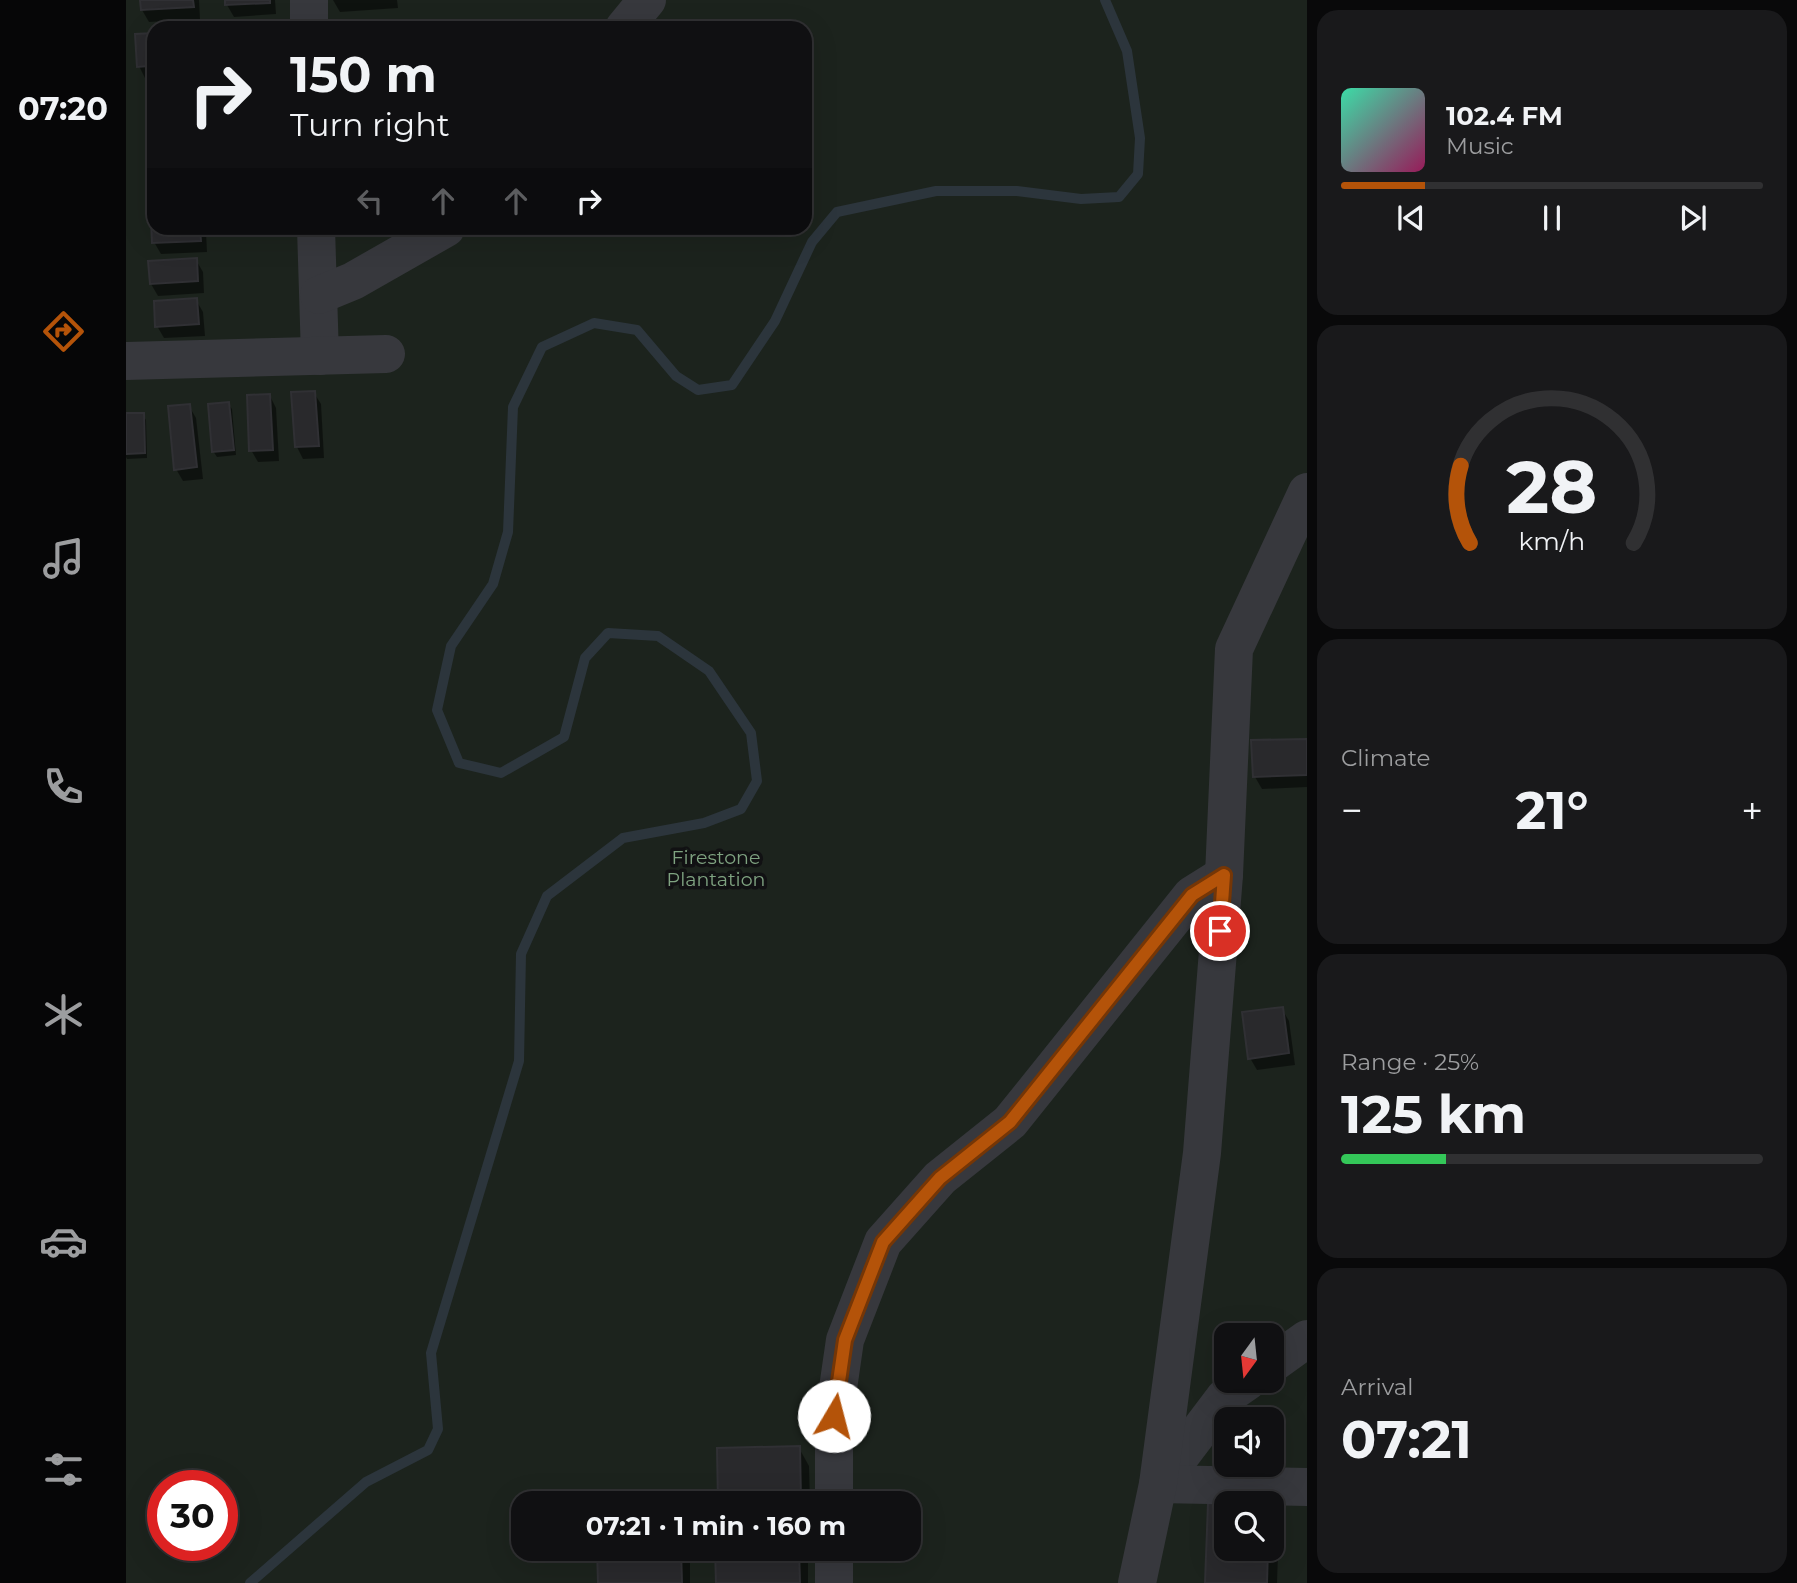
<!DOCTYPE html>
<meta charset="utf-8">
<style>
body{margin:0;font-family:Montserrat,sans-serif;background:#19191b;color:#f1f3f6;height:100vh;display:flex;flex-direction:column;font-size:26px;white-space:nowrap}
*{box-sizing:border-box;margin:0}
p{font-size:23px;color:#9c9d9f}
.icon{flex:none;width:38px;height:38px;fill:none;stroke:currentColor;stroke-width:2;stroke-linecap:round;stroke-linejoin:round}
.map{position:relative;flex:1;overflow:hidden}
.drawer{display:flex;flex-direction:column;gap:10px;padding:10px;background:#09090a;width:490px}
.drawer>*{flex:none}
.top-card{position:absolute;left:21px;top:21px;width:665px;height:214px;border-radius:21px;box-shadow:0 7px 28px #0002,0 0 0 2px #303032;background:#101012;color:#f1f3f6;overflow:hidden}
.needle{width:46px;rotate:195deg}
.controls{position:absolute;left:1088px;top:1323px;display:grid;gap:14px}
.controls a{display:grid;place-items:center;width:70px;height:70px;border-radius:14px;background:#101012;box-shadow:0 7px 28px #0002,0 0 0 2px #303032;font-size:35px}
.speed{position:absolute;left:21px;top:1470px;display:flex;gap:14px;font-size:35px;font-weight:700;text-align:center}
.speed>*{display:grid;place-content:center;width:91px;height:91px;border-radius:50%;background:#101012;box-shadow:0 7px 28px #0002,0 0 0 2px #303032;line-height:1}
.speed .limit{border:10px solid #d22;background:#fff;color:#111}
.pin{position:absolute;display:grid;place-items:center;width:60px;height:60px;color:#fff;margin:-30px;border:4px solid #fff;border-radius:50%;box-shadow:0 2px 7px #0007}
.me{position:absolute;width:77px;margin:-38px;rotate:8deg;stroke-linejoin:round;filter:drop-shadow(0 0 5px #0008)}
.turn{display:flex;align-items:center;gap:24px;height:147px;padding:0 28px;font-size:32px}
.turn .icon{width:91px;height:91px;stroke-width:2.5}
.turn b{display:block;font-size:49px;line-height:60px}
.lanes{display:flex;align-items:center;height:66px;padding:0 28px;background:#0003;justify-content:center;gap:35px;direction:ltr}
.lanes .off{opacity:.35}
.big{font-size:52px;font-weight:700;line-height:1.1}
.drawer .tile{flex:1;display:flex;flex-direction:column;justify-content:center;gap:10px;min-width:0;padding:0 24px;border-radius:21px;background:#19191b}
.drawer .dial{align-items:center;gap:0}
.dial svg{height:182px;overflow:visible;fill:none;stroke:#303032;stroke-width:7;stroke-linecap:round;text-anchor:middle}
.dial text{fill:#f1f3f6;stroke:none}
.song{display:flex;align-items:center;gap:21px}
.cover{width:84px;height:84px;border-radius:10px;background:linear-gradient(135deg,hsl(160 70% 55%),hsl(330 70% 35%))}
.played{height:7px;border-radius:4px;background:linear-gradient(90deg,#b45309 20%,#303032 20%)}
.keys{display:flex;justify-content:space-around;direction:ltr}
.heat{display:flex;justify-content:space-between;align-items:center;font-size:38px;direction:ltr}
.charge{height:10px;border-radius:5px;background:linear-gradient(90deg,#34c759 25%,#303032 0)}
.trip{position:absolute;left:385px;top:1491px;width:410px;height:70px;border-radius:21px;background:#101012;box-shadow:0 7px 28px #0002,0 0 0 2px #303032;font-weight:700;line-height:70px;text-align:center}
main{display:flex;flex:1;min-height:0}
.tabs{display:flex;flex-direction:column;width:126px;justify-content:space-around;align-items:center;background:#060607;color:#9c9d9f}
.tabs .icon{width:49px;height:49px}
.tabs .on{color:#b45309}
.tabs b{font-size:32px;color:#f1f3f6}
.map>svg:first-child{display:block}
</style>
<main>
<nav class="tabs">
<b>07:20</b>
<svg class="icon on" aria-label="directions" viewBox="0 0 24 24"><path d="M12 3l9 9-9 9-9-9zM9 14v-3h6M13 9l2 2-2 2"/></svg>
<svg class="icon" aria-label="music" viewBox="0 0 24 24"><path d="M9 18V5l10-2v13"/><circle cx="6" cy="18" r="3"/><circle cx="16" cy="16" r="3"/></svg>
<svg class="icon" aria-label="phone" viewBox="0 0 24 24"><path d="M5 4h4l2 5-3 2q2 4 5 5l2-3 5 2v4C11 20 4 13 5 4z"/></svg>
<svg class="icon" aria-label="climate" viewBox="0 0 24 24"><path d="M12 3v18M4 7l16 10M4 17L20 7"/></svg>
<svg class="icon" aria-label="car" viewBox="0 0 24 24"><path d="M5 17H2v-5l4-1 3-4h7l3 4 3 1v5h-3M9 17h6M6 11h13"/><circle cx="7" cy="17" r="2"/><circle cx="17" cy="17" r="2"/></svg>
<svg class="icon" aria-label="filters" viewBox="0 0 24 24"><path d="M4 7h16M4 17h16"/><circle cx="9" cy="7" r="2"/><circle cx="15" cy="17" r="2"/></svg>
</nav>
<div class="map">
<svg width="1181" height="1583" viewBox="0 0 1181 1583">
<rect width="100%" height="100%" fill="#161618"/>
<!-- green -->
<path fill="#1c231d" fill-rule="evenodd" d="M0,0h1181v1583h-1181zM28,28h651v200h-651zM1101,1335h45v46h-45zM1101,1419h45v46h-45zM37,1486h59v59h-59zM397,1503h385v46h-385zM1101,1503h45v46h-45z"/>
<!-- shadow -->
<g fill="#0007">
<polygon points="16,0 73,0 74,19 23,22 16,10"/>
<polygon points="101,0 149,0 150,14 108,17 101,5"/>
<polygon points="207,0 271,0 272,8 214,12"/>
<polygon points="28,35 27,77 19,78 13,66"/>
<polygon points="28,222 28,228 77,228 80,232 81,252 35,254 28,242"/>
<polygon points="70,260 77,272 78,293 32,296 25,284"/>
<polygon points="70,300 77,312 79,336 38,338 31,326"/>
<polygon points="188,393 195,404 198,458 177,459 171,447"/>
<polygon points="144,396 150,408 153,461 132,462 125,450"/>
<polygon points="102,404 106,409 110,455 91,457 87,451"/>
<polygon points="63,406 70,418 77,479 57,481 50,469"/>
<polygon points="0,415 17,415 20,420 21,458 1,459 0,457"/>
<polygon points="1181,740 1181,787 1136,789 1129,777"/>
<polygon points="1156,1009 1163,1021 1169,1065 1131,1070 1124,1058"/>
<polygon points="673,1448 683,1466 684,1503 594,1503"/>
<polygon points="1146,1513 1153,1525 1151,1583 1081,1583 1101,1549 1146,1549"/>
<polygon points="473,1549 558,1549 564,1558 564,1583 474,1583"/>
<polygon points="591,1549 678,1549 682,1555 682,1583 592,1583"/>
</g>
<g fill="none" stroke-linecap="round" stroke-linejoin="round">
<!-- stream -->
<polyline stroke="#2c353c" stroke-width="10" points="124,1583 240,1482 302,1450 312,1429 305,1353 393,1061 395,954 421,896 497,838 578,823 615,809 631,781 625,733 583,671 532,636 482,633 459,658 438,737 375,773 333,763 311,710 325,646 367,584 382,532 387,407 416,347 468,323 511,330 550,376 572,390 606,385 649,321 686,242 711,212 810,191 891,191 955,199 993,197 1012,174 1014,138 1001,51 979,0"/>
</g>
<!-- building -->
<g fill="#29292c" stroke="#303034" stroke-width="2">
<polygon points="14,0 67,0 68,7 15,10"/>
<polygon points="99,0 144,0 144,3 99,5"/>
<polygon points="28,33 28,56 21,56 22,66 11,67 9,34"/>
<polygon points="21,95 28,95 28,119 23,119"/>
<polygon points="28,138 28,161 24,161 23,139"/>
<polygon points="22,180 28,180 28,203 24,203"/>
<polygon points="25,220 28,220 28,228 74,228 75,241 26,243"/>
<polygon points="71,258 72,281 24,284 22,261"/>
<polygon points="71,298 73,324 29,327 28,301"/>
<polygon points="189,391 193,446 169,447 165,392"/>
<polygon points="144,394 147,450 123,451 121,395"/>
<polygon points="103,402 108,450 86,452 82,404"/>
<polygon points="64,404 71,467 48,470 42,406"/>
<polygon points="0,413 18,413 19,453 0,454"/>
<polygon points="1181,739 1181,775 1127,777 1125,740"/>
<polygon points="1157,1007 1163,1053 1122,1059 1116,1012"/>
<polygon points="674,1446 675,1501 592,1503 591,1448"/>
<polygon points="1082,1503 1101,1504 1101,1549 1142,1549 1141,1583 1079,1583"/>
<polygon points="471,1549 555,1549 556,1583 472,1583"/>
<polygon points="589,1549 673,1549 674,1583 590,1583"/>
</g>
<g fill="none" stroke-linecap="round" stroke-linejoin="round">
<!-- minor -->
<g stroke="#37383d" stroke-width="38">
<polyline points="183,0 183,28"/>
<polyline points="498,28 521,0"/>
<polyline points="190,228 194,356"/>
<polyline points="193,295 227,281 320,228"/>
<polyline points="0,361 260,354"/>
<polyline points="1146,1364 1181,1339"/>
<polyline points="1034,1483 1099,1397 1122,1381"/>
<polyline points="1032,1484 1181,1487"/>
<polyline points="708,1503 708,1416 719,1340 757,1242 814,1178 884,1122 1066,895 1098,875"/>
<polyline points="708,1583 708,1549"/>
<polyline points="1011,1583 1032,1484 1076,1153 1098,875 1108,649 1181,492"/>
</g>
</g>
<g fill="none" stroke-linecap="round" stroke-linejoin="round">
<!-- route casing -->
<g stroke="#753606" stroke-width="18">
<polyline id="route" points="708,1416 719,1340 757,1242 814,1178 884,1122 1066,895 1098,875 1094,931"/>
</g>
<!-- route -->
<use href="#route" stroke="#b45309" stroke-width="12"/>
</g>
<g text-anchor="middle" stroke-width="7" stroke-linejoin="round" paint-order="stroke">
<!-- park labels -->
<g font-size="19" fill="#7fa381" stroke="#111113">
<text x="590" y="864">Firestone<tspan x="590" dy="22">Plantation</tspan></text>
</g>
</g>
</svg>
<div class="controls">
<a><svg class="needle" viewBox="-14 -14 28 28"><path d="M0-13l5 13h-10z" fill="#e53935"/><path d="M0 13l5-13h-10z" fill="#9c9d9f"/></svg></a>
<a><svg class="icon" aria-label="sound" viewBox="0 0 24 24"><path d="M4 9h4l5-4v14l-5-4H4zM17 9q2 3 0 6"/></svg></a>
<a><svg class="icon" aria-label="search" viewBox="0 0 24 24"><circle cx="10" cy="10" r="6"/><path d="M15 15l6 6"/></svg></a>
</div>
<div class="speed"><div class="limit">30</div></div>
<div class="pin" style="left:1094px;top:931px;background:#d93025"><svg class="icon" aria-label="arrive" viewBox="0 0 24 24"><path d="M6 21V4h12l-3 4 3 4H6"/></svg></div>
<svg class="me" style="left:708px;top:1416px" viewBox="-20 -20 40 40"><circle r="19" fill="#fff"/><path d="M0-13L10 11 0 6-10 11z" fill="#b45309"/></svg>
<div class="trip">07:21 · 1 min · 160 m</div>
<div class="top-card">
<div class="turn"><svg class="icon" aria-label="right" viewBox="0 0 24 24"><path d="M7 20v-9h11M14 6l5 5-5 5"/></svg><div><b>150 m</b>Turn right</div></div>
<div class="lanes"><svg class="icon off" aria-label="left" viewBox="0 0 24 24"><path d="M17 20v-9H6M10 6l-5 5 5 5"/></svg><svg class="icon off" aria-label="ahead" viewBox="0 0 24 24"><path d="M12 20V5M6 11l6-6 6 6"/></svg><svg class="icon off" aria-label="ahead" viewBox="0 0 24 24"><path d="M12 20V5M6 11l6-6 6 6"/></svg><svg class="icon" aria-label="right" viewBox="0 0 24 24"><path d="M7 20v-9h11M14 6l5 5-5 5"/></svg></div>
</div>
</div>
<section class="drawer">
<div class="tile">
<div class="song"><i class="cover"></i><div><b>102.4 FM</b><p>Music</p></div></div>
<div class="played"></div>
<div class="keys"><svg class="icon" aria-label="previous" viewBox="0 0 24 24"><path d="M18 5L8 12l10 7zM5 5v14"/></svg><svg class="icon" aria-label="pause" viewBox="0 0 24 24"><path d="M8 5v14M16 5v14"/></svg><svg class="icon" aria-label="next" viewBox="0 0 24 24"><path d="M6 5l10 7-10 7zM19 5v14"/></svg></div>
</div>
<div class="tile dial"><svg viewBox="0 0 100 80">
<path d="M14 69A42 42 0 1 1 86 69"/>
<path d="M14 69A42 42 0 0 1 10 35" stroke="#b45309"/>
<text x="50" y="56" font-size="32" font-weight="700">28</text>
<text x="50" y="72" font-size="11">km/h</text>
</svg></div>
<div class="tile"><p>Climate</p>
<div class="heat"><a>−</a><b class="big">21°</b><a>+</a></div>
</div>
<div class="tile"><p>Range · 25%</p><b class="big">125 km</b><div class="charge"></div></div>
<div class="tile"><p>Arrival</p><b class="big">07:21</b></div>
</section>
</main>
